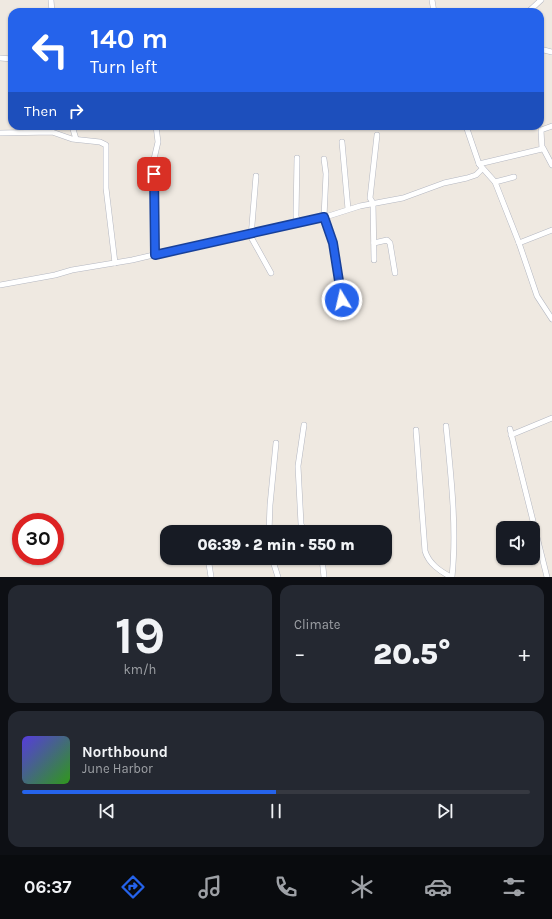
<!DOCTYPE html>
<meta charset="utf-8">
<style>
body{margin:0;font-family:Karla,sans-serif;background:#242831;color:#f1f3f6;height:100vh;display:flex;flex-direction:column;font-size:15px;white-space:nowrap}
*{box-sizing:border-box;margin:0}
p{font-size:13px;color:#9ea1a6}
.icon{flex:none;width:22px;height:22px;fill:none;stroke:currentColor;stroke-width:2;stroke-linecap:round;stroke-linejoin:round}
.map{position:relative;height:577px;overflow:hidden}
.drawer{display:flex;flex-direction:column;gap:8px;padding:8px;background:#0d0f14;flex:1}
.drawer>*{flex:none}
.guide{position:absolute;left:8px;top:8px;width:536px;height:122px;border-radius:12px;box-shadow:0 1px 3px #0004;background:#2563eb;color:#fff;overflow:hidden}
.tools{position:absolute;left:496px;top:521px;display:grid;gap:8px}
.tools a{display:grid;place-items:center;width:44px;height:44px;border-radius:8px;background:#171b24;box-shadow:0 1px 3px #0004;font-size:20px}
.speed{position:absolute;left:12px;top:513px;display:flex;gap:8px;font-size:20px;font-weight:700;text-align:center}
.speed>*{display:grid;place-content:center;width:52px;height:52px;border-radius:50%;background:#171b24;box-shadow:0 1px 3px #0004;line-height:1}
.speed .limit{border:6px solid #d22;background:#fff;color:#111}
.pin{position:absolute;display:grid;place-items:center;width:34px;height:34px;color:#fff;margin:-17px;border-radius:8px;box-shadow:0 2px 6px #0006}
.me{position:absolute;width:44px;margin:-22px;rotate:351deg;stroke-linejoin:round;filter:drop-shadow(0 0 3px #0008)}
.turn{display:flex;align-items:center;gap:14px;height:84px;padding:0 16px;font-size:18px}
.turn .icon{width:52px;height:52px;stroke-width:2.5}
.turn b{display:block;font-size:28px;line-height:34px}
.then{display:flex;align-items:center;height:38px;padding:0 16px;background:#0003;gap:8px;font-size:15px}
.big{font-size:30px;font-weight:800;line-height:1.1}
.drawer .tile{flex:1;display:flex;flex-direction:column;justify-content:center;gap:6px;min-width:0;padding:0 14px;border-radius:12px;background:#242831}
.drawer .dial{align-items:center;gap:0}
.dial b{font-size:52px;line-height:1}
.song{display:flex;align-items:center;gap:12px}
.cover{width:48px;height:48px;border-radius:6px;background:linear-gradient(135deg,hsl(250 70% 55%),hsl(110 70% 35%))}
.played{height:4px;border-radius:2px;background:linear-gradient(90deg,#2563eb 50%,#363941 50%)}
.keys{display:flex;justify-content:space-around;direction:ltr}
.heat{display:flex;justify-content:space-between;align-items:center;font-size:22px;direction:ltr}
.drawer .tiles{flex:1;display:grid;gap:8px;grid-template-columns:1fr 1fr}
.tile:last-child{grid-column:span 2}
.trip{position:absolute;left:160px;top:525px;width:232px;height:40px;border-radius:12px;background:#171b24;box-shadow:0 1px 3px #0004;font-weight:800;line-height:40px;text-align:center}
.tabs{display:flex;height:64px;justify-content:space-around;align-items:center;background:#090b0e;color:#9ea1a6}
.tabs .icon{width:28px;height:28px}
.tabs .on{color:#2563eb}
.tabs b{font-size:18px;color:#f1f3f6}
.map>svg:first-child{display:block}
</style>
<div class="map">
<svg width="552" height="577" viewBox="0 0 552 577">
<rect width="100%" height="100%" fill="#efe9e1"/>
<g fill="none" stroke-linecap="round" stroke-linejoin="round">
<!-- street casing -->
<g stroke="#b4b7c1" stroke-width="6">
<g id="street">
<polyline points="51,0 52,12"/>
<polyline points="432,0 434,12"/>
<polyline points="528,12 541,0"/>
<polyline points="540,49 552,52"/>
<polyline points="0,58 12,59"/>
<polyline points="72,126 76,139"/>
<polyline points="466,126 479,164 495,182 519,243 537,296 552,319"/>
<polyline points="0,133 52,132 72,139 100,142 106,145 106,188 115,263"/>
<polyline points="342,142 348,209"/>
<polyline points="543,148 552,165"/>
<polyline points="297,158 296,216 298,223"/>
<polyline points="324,159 326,174 324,217 333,243 342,300"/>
<polyline points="479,164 542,149 541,130 552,126"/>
<polyline points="256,176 251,237 271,273"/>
<polyline points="495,182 514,177"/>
<polyline points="374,243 387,240 390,243 395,273"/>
<polyline points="519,243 552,230"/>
<polyline points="155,255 154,159 158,142 156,126"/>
<polyline points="374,260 373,203 370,198 377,135"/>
<polyline points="0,285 55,275 72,270 132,260 251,232 316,220 360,206 403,198 444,183 467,178 476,175 482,169"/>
<path d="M446,426c5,49 11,102 6,151"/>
<polyline points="510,429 547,577"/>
<path d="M416,430l9,121c4,13 15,20 26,26"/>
<polyline points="511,435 552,418"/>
<polyline points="269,532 270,505 276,443"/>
<polyline points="304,532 301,524 298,466 304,425"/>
<polyline points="272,558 278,577"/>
<polyline points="322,558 324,577"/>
<polyline points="209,564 211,577"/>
</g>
</g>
<!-- street -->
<use href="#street" stroke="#fff" stroke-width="5"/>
</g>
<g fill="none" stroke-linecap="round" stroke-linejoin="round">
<!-- route casing -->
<g stroke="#184099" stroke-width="10">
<polyline id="route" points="154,174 155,255 324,217 333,243 342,300"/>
</g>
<!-- route -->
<use href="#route" stroke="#2563eb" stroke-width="7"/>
</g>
</svg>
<div class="tools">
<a><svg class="icon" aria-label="sound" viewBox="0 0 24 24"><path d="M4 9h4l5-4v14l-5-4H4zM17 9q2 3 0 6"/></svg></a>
</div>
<div class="speed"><div class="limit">30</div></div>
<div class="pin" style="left:154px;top:174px;background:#d93025"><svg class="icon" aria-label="arrive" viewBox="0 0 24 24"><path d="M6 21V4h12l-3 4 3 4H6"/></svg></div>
<svg class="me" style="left:342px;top:300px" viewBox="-20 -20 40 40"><circle r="17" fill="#2563eb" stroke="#fff" stroke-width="3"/><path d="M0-11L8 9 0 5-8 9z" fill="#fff"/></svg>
<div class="trip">06:39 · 2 min · 550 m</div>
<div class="guide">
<div class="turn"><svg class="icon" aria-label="left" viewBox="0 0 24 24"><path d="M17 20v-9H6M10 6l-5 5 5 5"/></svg><div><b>140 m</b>Turn left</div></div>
<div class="then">Then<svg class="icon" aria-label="right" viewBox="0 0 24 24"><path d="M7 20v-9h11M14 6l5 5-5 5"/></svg></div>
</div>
</div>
<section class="drawer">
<div class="tiles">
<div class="tile dial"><b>19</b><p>km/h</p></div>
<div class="tile"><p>Climate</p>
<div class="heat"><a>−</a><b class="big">20.5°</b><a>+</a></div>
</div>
<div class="tile">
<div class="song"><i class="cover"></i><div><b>Northbound</b><p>June Harbor</p></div></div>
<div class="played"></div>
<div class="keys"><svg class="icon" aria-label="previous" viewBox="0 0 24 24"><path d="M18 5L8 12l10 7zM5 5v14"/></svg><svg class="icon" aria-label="pause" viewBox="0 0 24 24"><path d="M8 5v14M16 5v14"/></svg><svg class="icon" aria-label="next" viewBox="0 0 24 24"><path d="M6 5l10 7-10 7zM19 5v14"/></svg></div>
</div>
</div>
</section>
<nav class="tabs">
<b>06:37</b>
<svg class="icon on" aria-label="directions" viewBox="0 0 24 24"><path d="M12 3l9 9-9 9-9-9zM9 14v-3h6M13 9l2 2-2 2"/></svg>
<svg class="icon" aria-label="music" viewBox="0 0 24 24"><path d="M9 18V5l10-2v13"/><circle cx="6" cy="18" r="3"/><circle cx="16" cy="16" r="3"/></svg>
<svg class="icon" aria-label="phone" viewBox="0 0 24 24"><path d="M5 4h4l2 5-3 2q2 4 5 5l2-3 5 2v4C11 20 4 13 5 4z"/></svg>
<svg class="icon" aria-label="climate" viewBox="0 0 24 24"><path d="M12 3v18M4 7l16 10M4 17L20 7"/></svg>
<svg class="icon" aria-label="car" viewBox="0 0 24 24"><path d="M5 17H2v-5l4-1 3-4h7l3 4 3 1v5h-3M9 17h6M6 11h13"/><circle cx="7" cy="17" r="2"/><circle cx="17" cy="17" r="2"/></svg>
<svg class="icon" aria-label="filters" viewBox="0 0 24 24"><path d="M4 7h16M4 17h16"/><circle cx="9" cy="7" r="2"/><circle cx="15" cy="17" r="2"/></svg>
</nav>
